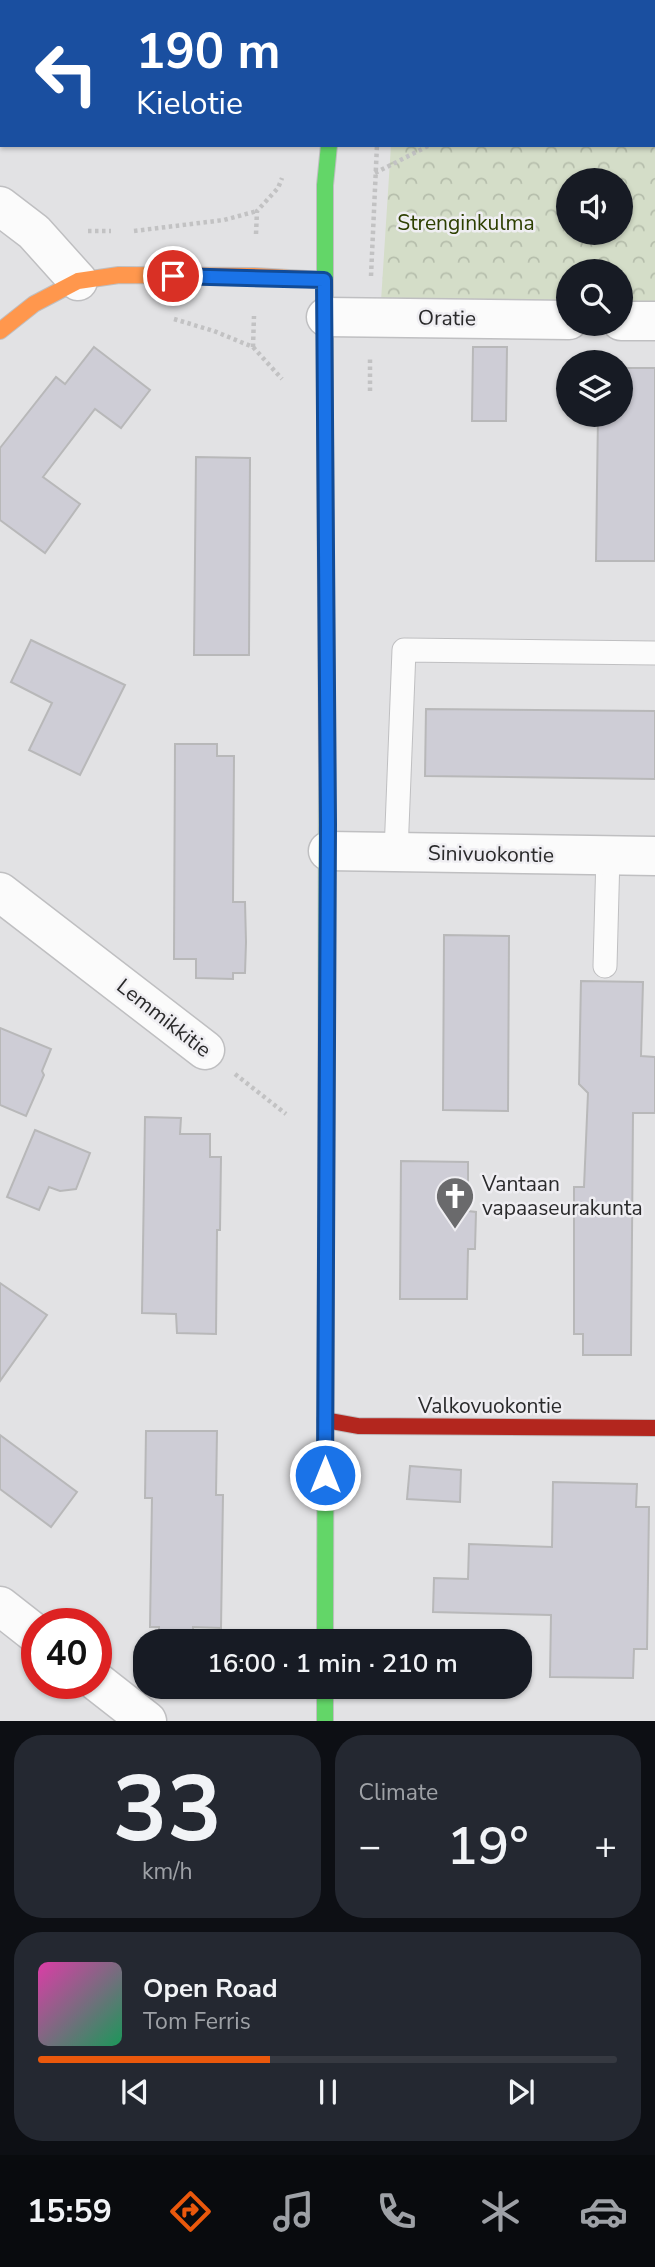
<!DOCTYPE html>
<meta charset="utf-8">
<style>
body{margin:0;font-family:"Nunito Sans",sans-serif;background:#242831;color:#f1f3f6;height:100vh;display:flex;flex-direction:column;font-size:26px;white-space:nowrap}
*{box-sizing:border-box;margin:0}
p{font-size:23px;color:#9ea1a6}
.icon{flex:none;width:38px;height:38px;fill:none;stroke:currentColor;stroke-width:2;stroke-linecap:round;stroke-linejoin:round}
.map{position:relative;height:1721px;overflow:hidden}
.panel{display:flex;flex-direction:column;gap:14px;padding:14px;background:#0d0f14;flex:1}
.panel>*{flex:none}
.banner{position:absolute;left:0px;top:0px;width:656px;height:147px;box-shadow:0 2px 5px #0004;background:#1a4fa0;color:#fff;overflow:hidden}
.fabs{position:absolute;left:556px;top:168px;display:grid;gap:14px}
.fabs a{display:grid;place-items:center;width:77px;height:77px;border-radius:50%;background:#171b24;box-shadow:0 2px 5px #0004;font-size:35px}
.speed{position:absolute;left:21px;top:1608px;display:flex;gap:14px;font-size:35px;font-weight:700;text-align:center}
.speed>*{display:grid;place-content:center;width:91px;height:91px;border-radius:50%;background:#171b24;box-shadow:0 2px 5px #0004;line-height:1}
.speed .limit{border:10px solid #d22;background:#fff;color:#111}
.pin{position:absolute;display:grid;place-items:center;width:60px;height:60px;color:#fff;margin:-30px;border:4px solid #fff;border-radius:50%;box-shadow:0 2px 7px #0007}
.me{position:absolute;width:77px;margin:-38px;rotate:0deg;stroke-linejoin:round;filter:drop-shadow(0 0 5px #0008)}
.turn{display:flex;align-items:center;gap:24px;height:147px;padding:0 21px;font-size:32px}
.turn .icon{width:91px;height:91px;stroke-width:2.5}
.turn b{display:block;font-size:49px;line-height:60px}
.big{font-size:52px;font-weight:600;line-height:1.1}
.panel .tile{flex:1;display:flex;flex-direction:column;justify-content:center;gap:10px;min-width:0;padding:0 24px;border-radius:28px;background:#242831}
.panel .dial{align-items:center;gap:0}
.dial b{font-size:91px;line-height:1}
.song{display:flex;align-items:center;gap:21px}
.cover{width:84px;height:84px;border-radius:10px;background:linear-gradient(135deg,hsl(320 70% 55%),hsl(150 70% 35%))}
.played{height:7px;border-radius:4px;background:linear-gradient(90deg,#ea580c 40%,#363941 40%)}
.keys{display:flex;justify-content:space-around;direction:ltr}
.heat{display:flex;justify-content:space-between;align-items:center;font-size:38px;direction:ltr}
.panel .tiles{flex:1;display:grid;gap:14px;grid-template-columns:1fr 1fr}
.tile:last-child{grid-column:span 2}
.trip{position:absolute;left:133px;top:1629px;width:399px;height:70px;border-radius:28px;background:#171b24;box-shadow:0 2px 5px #0004;font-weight:600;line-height:70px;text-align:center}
.tabs{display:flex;height:112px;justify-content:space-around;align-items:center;background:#090b0e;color:#9ea1a6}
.tabs .icon{width:49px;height:49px}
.tabs .current{color:#ea580c}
.tabs b{font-size:32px;color:#f1f3f6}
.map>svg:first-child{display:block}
</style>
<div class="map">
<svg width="655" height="1721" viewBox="0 0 655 1721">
<defs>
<pattern id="park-crowns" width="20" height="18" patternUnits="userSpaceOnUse" patternTransform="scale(1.75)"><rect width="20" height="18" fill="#d4ddc8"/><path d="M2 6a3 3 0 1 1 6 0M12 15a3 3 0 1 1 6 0" fill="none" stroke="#b6beac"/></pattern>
</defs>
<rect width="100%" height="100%" fill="#e2e2e4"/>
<!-- park -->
<path fill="url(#park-crowns)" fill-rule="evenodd" d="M455,0h200v304h-34v-33h-52v32l-188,-2 10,-156h263v-143h-200zM569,180h52v53h-52z"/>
<!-- building -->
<g fill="#cecdd6" stroke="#b8b8b9" stroke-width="2">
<polygon points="94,347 150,390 121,428 95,409 43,477 80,504 45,553 0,520 0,448 56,377 65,384"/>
<polygon points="473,347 507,347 506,421 472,421"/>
<polygon points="621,368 655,368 655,561 596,561 598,415 621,415"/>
<polygon points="196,457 250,458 249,655 194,655"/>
<polygon points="31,640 125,685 80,775 29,750 52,703 11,682"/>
<polygon points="426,709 655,711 655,779 425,776"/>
<polygon points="175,744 217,744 217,756 234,756 233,902 245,902 246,942 245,973 233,973 233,979 196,978 196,959 174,959"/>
<polygon points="444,935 509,936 508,1111 443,1110"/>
<polygon points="581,981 643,982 641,1056 655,1057 655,1113 633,1113 631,1355 583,1355 583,1334 574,1334 574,1187 584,1187 588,1093 579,1084"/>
<polygon points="0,1028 51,1049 42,1071 44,1075 26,1116 0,1105"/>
<polygon points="145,1117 181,1118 180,1134 210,1134 210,1157 221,1157 220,1230 217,1230 216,1334 177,1333 176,1314 142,1313"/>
<polygon points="35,1130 90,1153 76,1189 60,1191 49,1187 39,1210 7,1197"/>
<polygon points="401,1161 468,1162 468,1211 476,1212 475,1249 468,1249 467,1299 400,1299"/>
<polygon points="0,1283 47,1315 0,1381"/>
<polygon points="146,1431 217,1431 216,1495 223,1495 221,1628 193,1627 193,1637 159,1637 159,1627 150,1627 152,1498 145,1498"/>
<polygon points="0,1435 77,1492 51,1527 0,1489"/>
<polygon points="410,1466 461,1470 460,1502 407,1499"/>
<polygon points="553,1482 637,1484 636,1507 649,1507 647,1649 634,1649 633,1678 550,1677 551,1615 433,1612 434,1578 468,1579 469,1544 552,1547"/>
</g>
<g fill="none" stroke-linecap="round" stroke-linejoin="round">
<!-- lane casing -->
<g stroke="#bfbfc1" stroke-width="25">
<g id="lane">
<polyline points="396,853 404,650 655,653"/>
<polyline points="605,966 608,855"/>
</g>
</g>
<!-- street casing -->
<g stroke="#bfbfc1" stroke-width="41">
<g id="street">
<polyline points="287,0 290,2"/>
<polyline points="0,206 34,232 78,281"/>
<polyline points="326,317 569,320"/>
<polyline points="621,321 655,321"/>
<polyline points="328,851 655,856"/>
<polyline points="0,892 205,1050"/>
<polyline points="0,1606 37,1635"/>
<polyline points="96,1681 147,1721"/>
</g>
</g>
<!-- fast casing -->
<g stroke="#bfbfc1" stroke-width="18">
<g id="fast">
<polyline points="325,437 325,185 329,145"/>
<polyline points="325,1642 327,771"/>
<polyline points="325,1687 325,1721"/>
</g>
</g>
<!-- slow casing -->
<g stroke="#bfbfc1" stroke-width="18">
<g id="slow">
<polyline points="0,331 34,304 78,281 119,275 254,276 324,280"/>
<polyline points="325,437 327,771"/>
</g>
</g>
<!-- jam casing -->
<g stroke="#bfbfc1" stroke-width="18">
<g id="jam">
<polyline points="376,0 376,2"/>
<polyline points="325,1420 358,1426 655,1428"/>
</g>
</g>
<!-- path -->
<g stroke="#c2c2c3" stroke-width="4.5" stroke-dasharray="3.5 3.5" stroke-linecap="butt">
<polyline points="437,0 441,2"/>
<polyline points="654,42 655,41"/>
<polyline points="654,67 655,67"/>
<polyline points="375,173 430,145"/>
<polyline points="88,231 111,231"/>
<polyline points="134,231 224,220 257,211"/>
<polyline points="256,234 257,211 278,188 282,178"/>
<polyline points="371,276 377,145"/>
<polyline points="174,319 214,331 253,347 282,379"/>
<polyline points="253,347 254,316"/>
<polyline points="370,391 370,358"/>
<polyline points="235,1074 286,1114"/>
</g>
<!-- lane -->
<use href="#lane" stroke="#fbfbfb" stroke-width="23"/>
<!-- street -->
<use href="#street" stroke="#fbfbfb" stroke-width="38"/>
<!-- fast -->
<use href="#fast" stroke="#63d668" stroke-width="16"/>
<!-- slow -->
<use href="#slow" stroke="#ff974d" stroke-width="16"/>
<!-- jam -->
<use href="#jam" stroke="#b3261e" stroke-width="16"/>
</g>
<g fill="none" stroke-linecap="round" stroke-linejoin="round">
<!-- route casing -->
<g stroke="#114b97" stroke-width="18">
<polyline id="route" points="173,276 324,280 328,824 325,1475"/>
</g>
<!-- route -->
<use href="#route" stroke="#1a73e8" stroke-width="12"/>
</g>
<!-- icons -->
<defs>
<g id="church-pin" transform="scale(2.0125)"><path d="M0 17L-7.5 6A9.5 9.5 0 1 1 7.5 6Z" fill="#6a6a6c" stroke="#efeef2"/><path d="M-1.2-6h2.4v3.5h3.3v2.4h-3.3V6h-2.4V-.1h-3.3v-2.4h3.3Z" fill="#fff"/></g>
</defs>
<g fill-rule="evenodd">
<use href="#church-pin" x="455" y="1196"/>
</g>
<g text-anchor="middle" stroke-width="5" stroke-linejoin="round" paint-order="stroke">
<!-- park labels -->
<g font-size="21" fill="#2d3f00" stroke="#efeef2">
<text x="466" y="230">Strenginkulma</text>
</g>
<!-- street labels -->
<g font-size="21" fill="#2a2a2b" stroke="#efeef2">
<text transform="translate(447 318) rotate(1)" y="7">Oratie</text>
<text transform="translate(491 854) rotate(1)" y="7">Sinivuokontie</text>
<text transform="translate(164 1018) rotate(38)" y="7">Lemmikkitie</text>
<text x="490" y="1413">Valkovuokontie</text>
</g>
<!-- poi labels -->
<g font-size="21" fill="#2a2a2b" stroke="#efeef2" text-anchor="start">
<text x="482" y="1191">Vantaan<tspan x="482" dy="24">vapaaseurakunta</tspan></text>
</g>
</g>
</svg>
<div class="fabs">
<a><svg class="icon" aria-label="sound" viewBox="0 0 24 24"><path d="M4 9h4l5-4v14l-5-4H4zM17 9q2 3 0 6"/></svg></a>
<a><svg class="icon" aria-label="search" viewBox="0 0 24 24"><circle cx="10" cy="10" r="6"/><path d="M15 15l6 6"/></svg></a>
<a><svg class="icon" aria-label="layers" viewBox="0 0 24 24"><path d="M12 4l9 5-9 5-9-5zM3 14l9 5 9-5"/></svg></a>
</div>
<div class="speed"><div class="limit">40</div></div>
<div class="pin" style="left:173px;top:276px;background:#d93025"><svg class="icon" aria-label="arrive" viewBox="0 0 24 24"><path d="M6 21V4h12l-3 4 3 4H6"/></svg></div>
<svg class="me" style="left:325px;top:1475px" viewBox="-20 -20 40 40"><circle r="17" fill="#1a73e8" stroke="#fff" stroke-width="3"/><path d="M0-11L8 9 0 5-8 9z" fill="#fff"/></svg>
<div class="trip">16:00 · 1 min · 210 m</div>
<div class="banner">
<div class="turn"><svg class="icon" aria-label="left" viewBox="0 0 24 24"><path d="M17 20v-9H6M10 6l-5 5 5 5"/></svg><div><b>190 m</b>Kielotie</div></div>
</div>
</div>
<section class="panel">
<div class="tiles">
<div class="tile dial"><b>33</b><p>km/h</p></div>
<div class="tile"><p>Climate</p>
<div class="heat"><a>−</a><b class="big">19°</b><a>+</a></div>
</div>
<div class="tile">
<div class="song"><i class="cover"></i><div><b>Open Road</b><p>Tom Ferris</p></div></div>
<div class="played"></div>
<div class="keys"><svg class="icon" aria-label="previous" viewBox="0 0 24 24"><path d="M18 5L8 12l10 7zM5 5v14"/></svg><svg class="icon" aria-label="pause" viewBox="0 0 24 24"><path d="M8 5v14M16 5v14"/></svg><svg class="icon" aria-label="next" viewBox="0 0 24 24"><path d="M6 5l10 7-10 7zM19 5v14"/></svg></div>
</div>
</div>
</section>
<nav class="tabs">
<b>15:59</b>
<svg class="icon current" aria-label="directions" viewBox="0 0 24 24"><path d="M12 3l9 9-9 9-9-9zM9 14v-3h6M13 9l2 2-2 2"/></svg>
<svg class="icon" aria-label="music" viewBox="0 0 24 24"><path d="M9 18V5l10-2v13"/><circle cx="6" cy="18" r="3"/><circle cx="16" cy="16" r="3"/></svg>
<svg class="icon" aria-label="phone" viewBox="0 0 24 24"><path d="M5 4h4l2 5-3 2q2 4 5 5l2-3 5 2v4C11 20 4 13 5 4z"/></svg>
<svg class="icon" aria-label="climate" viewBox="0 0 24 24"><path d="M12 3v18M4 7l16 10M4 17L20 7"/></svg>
<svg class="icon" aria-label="car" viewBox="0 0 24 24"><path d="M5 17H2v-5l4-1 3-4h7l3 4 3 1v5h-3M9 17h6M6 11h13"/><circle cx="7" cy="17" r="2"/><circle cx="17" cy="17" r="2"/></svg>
</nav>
